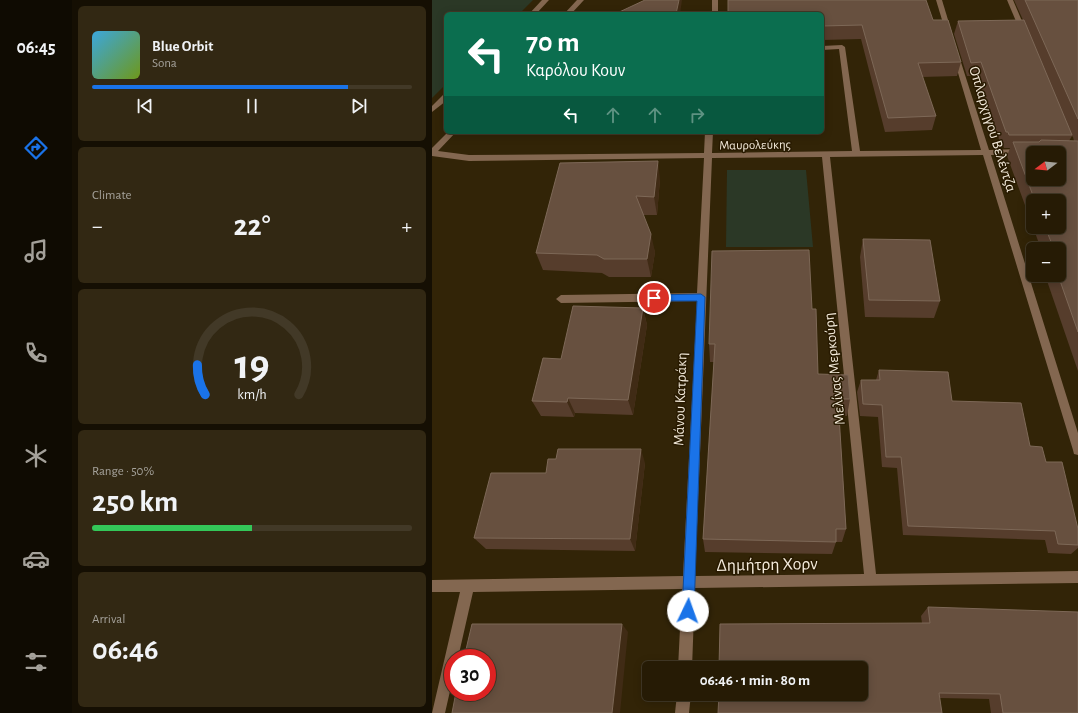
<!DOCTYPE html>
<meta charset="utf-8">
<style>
body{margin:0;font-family:"Alegreya Sans",sans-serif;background:#322813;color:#f1f3f6;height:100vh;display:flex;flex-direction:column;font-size:15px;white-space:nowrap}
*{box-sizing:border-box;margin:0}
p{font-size:13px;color:#a4a19a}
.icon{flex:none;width:22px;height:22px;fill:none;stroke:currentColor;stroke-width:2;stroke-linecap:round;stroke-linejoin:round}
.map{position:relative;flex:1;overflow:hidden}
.panel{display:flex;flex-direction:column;gap:6px;padding:6px;background:#150f03;width:360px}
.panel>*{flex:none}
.guide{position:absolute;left:12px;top:12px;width:380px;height:122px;border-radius:6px;box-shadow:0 2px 10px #0003,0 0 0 1px #423927;background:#0b6e4f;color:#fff;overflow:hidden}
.needle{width:26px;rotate:254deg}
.buttons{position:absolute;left:594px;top:146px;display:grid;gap:8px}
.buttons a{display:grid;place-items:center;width:40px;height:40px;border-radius:6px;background:#261b05;box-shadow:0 2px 10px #0003,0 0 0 1px #423927;font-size:20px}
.speed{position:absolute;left:12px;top:649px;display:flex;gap:8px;font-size:20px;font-weight:700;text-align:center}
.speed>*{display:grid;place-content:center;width:52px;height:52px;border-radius:50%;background:#261b05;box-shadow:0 2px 10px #0003,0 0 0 1px #423927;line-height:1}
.speed .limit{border:6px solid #d22;background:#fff;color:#111}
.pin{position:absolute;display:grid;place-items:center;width:34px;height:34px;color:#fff;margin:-17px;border:2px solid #fff;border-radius:50%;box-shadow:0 1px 4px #0007}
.me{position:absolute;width:44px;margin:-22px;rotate:3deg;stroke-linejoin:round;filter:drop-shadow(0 0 3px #0008)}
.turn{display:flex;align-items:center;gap:14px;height:84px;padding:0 16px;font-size:18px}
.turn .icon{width:52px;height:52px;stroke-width:2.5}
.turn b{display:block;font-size:28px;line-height:34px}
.lanes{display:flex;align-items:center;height:38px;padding:0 16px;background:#0003;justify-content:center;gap:20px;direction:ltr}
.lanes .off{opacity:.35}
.big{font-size:30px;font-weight:700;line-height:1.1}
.panel .tile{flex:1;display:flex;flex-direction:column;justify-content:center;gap:6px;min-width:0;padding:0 14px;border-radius:6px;background:#322813}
.panel .dial{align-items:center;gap:0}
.dial svg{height:104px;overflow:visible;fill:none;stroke:#423927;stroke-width:7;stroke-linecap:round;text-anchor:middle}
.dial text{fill:#f1f3f6;stroke:none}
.song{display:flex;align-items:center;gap:12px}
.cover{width:48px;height:48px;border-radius:6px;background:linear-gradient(135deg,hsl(200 70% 55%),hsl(80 70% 35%))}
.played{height:4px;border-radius:2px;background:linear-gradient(90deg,#1a73e8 80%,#423927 80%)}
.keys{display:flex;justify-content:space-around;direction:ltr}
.heat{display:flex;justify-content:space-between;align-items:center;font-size:22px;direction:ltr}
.charge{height:6px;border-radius:3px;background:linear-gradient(90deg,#34c759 50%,#423927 0)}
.trip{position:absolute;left:210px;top:661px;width:226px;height:40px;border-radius:6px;background:#261b05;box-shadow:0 2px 10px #0003,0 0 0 1px #423927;font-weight:700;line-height:40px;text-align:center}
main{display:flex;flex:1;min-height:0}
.menu{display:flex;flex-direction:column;width:72px;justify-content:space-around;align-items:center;background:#0f0b02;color:#a4a19a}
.menu .icon{width:28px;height:28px}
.menu .current{color:#1a73e8}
.menu b{font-size:18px;color:#f1f3f6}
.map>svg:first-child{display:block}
</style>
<main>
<nav class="menu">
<b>06:45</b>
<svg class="icon current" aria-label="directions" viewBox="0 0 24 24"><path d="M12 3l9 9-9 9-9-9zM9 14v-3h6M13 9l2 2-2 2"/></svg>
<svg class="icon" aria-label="music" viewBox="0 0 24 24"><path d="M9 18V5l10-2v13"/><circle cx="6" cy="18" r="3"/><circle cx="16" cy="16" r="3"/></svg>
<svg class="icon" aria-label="phone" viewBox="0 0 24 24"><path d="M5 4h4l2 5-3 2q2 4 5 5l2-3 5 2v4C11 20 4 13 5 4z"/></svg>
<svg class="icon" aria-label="climate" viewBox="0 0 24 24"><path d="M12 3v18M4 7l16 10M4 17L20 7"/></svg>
<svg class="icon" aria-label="car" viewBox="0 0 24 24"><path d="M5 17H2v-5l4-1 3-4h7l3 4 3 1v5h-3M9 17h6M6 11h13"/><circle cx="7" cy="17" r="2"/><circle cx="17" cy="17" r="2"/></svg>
<svg class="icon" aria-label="filters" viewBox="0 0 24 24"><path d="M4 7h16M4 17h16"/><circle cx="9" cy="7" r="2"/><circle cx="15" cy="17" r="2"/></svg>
</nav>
<section class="panel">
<div class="tile">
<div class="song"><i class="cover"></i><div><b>Blue Orbit</b><p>Sona</p></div></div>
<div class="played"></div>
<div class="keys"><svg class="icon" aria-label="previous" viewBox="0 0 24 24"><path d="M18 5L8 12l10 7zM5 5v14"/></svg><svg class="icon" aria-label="pause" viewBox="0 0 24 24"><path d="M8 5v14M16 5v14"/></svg><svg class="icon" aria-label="next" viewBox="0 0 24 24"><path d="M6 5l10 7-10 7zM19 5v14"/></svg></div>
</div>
<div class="tile"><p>Climate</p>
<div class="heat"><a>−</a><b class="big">22°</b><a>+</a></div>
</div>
<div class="tile dial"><svg viewBox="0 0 100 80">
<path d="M14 69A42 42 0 1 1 86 69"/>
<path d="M14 69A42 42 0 0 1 8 46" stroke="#1a73e8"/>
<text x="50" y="56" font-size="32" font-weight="700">19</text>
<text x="50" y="72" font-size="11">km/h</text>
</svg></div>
<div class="tile"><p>Range · 50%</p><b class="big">250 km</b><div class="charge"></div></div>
<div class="tile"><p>Arrival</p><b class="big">06:46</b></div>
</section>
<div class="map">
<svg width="646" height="713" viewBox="0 0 646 713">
<rect width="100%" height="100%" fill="#322407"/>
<!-- green -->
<g fill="#2b3826">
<polygon points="0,0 101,0 87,14 14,14 14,84 0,98"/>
<polygon points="295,170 374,170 381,247 294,247"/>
</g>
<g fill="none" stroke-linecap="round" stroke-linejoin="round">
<!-- minor -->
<g fill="#836750" fill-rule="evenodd">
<polygon points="110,0 117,0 104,14 97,14"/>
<polygon points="145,0 152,0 139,14 132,14"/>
<rect x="280" y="0" width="6" height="14"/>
<polygon points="504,0 510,0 520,33 519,34 514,33"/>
<polygon points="575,0 581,0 595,33 594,34 589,33"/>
<path d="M410,45l3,2 15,104 121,-1 -28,-94 3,-2 3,2 30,94 33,-1 4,3 -4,3h-31l87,278v22l-4,-1 -1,-4 -90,-295 -153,2 46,417 202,-3v12l-383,5 -3,80h-14l4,-79 -209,3 -15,66h-5v20l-8,35h-13l28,-121h-28v-12l251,-4 14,-275 -136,2 -5,-4 5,-4 136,-2 7,-135 -235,3 -37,-5v-8l16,-16h8l-18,19 31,4 235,-2 1,-21h8l-1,21 140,-2 -13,-102 -17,1v-4zM390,157l42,417 -169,2 17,-418z"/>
<polygon points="11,95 14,95 14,101 0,112 0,106"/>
<polygon points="245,694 259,694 257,713 243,713"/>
</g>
</g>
<!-- wall -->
<g fill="#563d2c" fill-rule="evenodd">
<path d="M582,0h64v371l-33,-96h14v-26h-18l-34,-93 3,-8h-6l-1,-3h-2l-24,-69h-10l-13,-42 4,-13 65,-1zM640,136l1,1 1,4h-5zM601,201h26v26h-26z"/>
<polygon points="390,14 501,20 529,62 525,76 490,77 504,116 500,130 453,132 429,39 390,40"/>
<rect x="205" y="132" width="38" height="1"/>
<polygon points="228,179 225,215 211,215 223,252 219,277 177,277 170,273 111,270 104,253"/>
<polygon points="431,239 508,301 502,318 433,317 428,257"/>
<polygon points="211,308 215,325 201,415 143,413 142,417 109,416 100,401 129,359"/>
<polygon points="380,309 386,374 418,399 415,416 407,415 414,529 410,542 404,542 400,554 273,552 271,539 282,362 278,362 277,344"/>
<polygon points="447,370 520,401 598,446 614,462 646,529 646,548 639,554 616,553 613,540 471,535 465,468 450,467 446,417 428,416 425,392 429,380 444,380"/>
<polygon points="213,463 203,551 54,549 42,538 114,473"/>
<polygon points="496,607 646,713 559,713 557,699 508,698 490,623 489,616"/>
</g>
<!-- shaded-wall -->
<g fill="#402b15">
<polygon points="247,0 250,0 248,14 244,14"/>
<polygon points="226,161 228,179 225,215 222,197"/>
<polygon points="219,234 223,252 219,277 215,259"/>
<polygon points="211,308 215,325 201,415 196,400"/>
<polygon points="136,398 143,413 142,417 135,402"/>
<polygon points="209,449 213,463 203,551 198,539"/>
<polygon points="190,624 196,632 188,713 180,713"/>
</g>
<!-- building -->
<g fill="#67503f" stroke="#7d6857" fill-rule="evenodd">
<polygon points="213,0 247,0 244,14 183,14"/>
<polygon points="296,0 494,0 501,20 516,20 529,62 486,63 504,116 456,118 430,25 390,26 390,14 296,14"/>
<polygon points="593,0 646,0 646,119"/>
<polygon points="592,20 640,135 577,135 576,132 574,132 549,62 539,63 526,21"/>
<path d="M609,140l37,1v191l-20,-57h1v-26h-5l-9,-22h14v-26h-24l-22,-59h26zM601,153h26v26h-26z"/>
<polygon points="226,161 222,197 204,196 219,234 215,259 172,259 165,255 104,253 128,163"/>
<polygon points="431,239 498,240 508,301 437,300"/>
<polygon points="377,250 380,309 384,309 386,374 416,375 418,399 406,399 414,529 404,529 404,542 271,539 283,344 277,344 280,251"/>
<polygon points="141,306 211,308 196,400 136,398 135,402 100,401 111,358 129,359"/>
<polygon points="447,370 516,372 520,401 589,403 598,446 610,447 614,462 630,462 646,529 646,545 626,544 623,531 476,526 469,457 454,457 450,405 431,404 429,380 448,380"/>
<polygon points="126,449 209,449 198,539 42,538 59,473 114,473 116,459 124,459"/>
<polygon points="496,607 646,612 646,713 571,713 568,694 507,693 510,713 286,713 287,694 429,694 429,668 287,668 288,624 498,623"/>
<polygon points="40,624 190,624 180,713 20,713 24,692 55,692 55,658 32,658"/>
</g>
<!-- route -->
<polygon fill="#1a73e8" stroke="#114b97" points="269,294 273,297 262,611 260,615 256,617 252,615 250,611 265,301 222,301 218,298 222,295"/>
<g text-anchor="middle" stroke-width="3" stroke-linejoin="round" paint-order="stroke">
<!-- far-street labels -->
<g font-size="13" fill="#f3eada" stroke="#281a00">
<text transform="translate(323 144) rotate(-1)" y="5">Μαυρολεύκης</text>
</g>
<!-- street labels -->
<g font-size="15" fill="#f3eada" stroke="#281a00">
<text transform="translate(561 129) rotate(73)" y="5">Οπλαρχηγού Βελέντζα</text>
<text transform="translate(402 369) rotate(-96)" y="5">Μελίνας Μερκούρη</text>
<text transform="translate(248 399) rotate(-88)" y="5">Μάνου Κατράκη</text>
</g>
<!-- near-street labels -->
<g font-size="18" fill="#f3eada" stroke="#281a00">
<text transform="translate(335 564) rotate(-1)" y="6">Δημήτρη Χορν</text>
</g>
</g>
</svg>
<div class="buttons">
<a><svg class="needle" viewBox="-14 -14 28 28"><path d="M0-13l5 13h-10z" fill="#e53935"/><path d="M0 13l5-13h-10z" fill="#a4a19a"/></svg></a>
<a>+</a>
<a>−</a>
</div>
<div class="speed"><div class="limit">30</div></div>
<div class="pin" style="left:222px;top:298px;background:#d93025"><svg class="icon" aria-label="arrive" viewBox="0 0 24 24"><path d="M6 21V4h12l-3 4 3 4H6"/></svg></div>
<svg class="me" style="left:256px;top:611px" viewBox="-20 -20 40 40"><circle r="19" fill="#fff"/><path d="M0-13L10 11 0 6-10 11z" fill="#1a73e8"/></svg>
<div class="trip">06:46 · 1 min · 80 m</div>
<div class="guide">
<div class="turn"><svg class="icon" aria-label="left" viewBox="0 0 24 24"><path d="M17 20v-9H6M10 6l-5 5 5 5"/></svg><div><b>70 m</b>Καρόλου Κουν</div></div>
<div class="lanes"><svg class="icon" aria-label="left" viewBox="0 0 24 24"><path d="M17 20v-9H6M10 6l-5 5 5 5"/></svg><svg class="icon off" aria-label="ahead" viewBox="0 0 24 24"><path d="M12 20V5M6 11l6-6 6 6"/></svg><svg class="icon off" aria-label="ahead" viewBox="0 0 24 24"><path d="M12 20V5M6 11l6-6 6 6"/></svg><svg class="icon off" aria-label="right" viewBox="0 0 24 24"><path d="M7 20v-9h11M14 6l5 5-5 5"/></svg></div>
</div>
</div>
</main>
